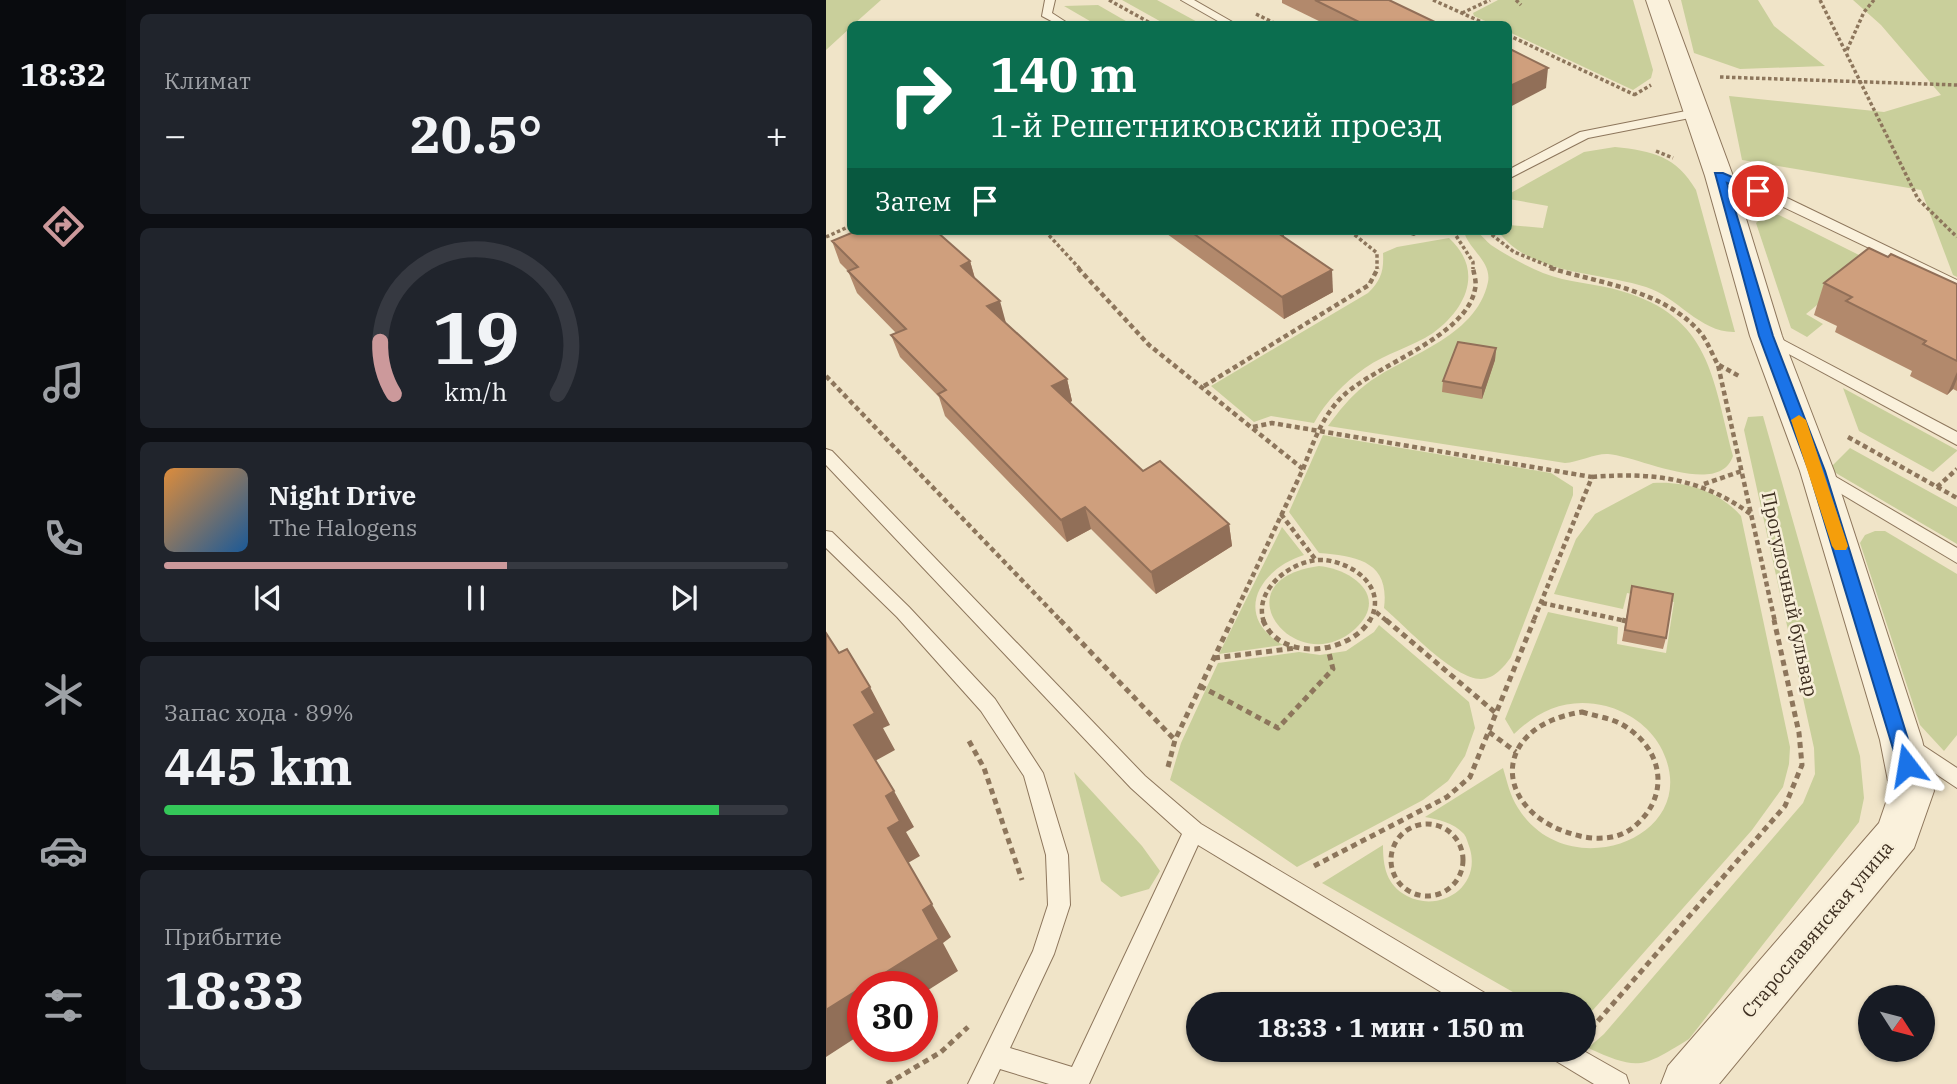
<!DOCTYPE html>
<html lang="ru">
<meta charset="utf-8">
<style>
body{margin:0;font-family:"IBM Plex Serif",serif;background:#20242c;color:#f1f3f6;height:100vh;display:flex;flex-direction:column;font-size:26px;white-space:nowrap}
*{box-sizing:border-box;margin:0}
p{font-size:23px;color:#9ea1a6}
.icon{flex:none;width:38px;height:38px;fill:none;stroke:currentColor;stroke-width:2;stroke-linecap:round;stroke-linejoin:round}
.map{position:relative;flex:1;overflow:hidden}
.details{display:flex;flex-direction:column;gap:14px;padding:14px;background:#0d0f14;width:700px}
.details>*{flex:none}
.guide{position:absolute;left:21px;top:21px;width:665px;height:214px;border-radius:10px;box-shadow:0 2px 5px #0004;background:#0b6e4f;color:#fff;overflow:hidden}
.needle{width:46px;rotate:126deg}
.buttons{position:absolute;left:1032px;top:985px;display:grid;gap:14px}
.buttons a{display:grid;place-items:center;width:77px;height:77px;border-radius:50%;background:#171b24;box-shadow:0 2px 5px #0004;font-size:35px}
.speed{position:absolute;left:21px;top:971px;display:flex;gap:14px;font-size:35px;font-weight:700;text-align:center}
.speed>*{display:grid;place-content:center;width:91px;height:91px;border-radius:50%;background:#171b24;box-shadow:0 2px 5px #0004;line-height:1}
.speed .limit{border:10px solid #d22;background:#fff;color:#111}
.pin{position:absolute;display:grid;place-items:center;width:60px;height:60px;color:#fff;margin:-30px;border:4px solid #fff;border-radius:50%;box-shadow:0 2px 7px #0007}
.me{position:absolute;width:77px;margin:-38px;rotate:346deg;stroke-linejoin:round;filter:drop-shadow(0 0 5px #0008)}
.turn{display:flex;align-items:center;gap:24px;height:147px;padding:0 28px;font-size:32px}
.turn .icon{width:91px;height:91px;stroke-width:2.5}
.turn b{display:block;font-size:49px;line-height:60px}
.then{display:flex;align-items:center;height:66px;padding:0 28px;background:#0003;gap:14px;font-size:26px}
.big{font-size:52px;font-weight:800;line-height:1.1}
.details .card{flex:1;display:flex;flex-direction:column;justify-content:center;gap:10px;min-width:0;padding:0 24px;border-radius:10px;background:#20242c}
.details .dial{align-items:center;gap:0}
.dial svg{height:182px;overflow:visible;fill:none;stroke:#363941;stroke-width:7;stroke-linecap:round;text-anchor:middle}
.dial text{fill:#f1f3f6;stroke:none}
.song{display:flex;align-items:center;gap:21px}
.cover{width:84px;height:84px;border-radius:10px;background:linear-gradient(135deg,hsl(30 70% 55%),hsl(210 70% 35%))}
.played{height:7px;border-radius:4px;background:linear-gradient(90deg,#cc999b 55%,#363941 55%)}
.keys{display:flex;justify-content:space-around;direction:ltr}
.heat{display:flex;justify-content:space-between;align-items:center;font-size:38px;direction:ltr}
.charge{height:10px;border-radius:5px;background:linear-gradient(90deg,#34c759 89%,#363941 0)}
.trip{position:absolute;left:360px;top:992px;width:410px;height:70px;border-radius:35px;background:#171b24;box-shadow:0 2px 5px #0004;font-weight:800;line-height:70px;text-align:center}
main{display:flex;flex:1;min-height:0}
.tabs{display:flex;flex-direction:column;width:126px;justify-content:space-around;align-items:center;background:#090b0e;color:#9ea1a6}
.tabs .icon{width:49px;height:49px}
.tabs .selected{color:#cc999b}
.tabs b{font-size:32px;color:#f1f3f6}
.map>svg:first-child{display:block}
</style>
<main>
<nav class="tabs">
<b>18:32</b>
<svg class="icon selected" aria-label="directions" viewBox="0 0 24 24"><path d="M12 3l9 9-9 9-9-9zM9 14v-3h6M13 9l2 2-2 2"/></svg>
<svg class="icon" aria-label="music" viewBox="0 0 24 24"><path d="M9 18V5l10-2v13"/><circle cx="6" cy="18" r="3"/><circle cx="16" cy="16" r="3"/></svg>
<svg class="icon" aria-label="phone" viewBox="0 0 24 24"><path d="M5 4h4l2 5-3 2q2 4 5 5l2-3 5 2v4C11 20 4 13 5 4z"/></svg>
<svg class="icon" aria-label="climate" viewBox="0 0 24 24"><path d="M12 3v18M4 7l16 10M4 17L20 7"/></svg>
<svg class="icon" aria-label="car" viewBox="0 0 24 24"><path d="M5 17H2v-5l4-1 3-4h7l3 4 3 1v5h-3M9 17h6M6 11h13"/><circle cx="7" cy="17" r="2"/><circle cx="17" cy="17" r="2"/></svg>
<svg class="icon" aria-label="filters" viewBox="0 0 24 24"><path d="M4 7h16M4 17h16"/><circle cx="9" cy="7" r="2"/><circle cx="15" cy="17" r="2"/></svg>
</nav>
<section class="details">
<div class="card"><p>Климат</p>
<div class="heat"><a>−</a><b class="big">20.5°</b><a>+</a></div>
</div>
<div class="card dial"><svg viewBox="0 0 100 80">
<path d="M14 69A42 42 0 1 1 86 69"/>
<path d="M14 69A42 42 0 0 1 8 46" stroke="#cc999b"/>
<text x="50" y="56" font-size="32" font-weight="700">19</text>
<text x="50" y="72" font-size="11">km/h</text>
</svg></div>
<div class="card">
<div class="song"><i class="cover"></i><div><b>Night Drive</b><p>The Halogens</p></div></div>
<div class="played"></div>
<div class="keys"><svg class="icon" aria-label="previous" viewBox="0 0 24 24"><path d="M18 5L8 12l10 7zM5 5v14"/></svg><svg class="icon" aria-label="pause" viewBox="0 0 24 24"><path d="M8 5v14M16 5v14"/></svg><svg class="icon" aria-label="next" viewBox="0 0 24 24"><path d="M6 5l10 7-10 7zM19 5v14"/></svg></div>
</div>
<div class="card"><p>Запас хода · 89%</p><b class="big">445 km</b><div class="charge"></div></div>
<div class="card"><p>Прибытие</p><b class="big">18:33</b></div>
</section>
<div class="map">
<svg width="1131" height="1084" viewBox="0 0 1131 1084">
<rect width="100%" height="100%" fill="#f0e4c8"/>
<!-- green -->
<g fill="#c9cf9b">
<polygon points="0,0 55,0 28,24 24,24 24,28 0,50"/>
<polygon points="296,0 331,0 375,24 339,24"/>
<polygon points="672,0 807,0 827,70 825,78 807,90 683,32 682,24 666,24 648,16 647,13"/>
<polygon points="855,0 932,0 948,26 999,66 914,69 868,53"/>
<polygon points="1027,0 1131,0 1131,277 1127,275 1095,190 916,160 903,96 1058,112 1115,95 1055,25"/>
<polygon points="272,5 305,24 269,24 238,6"/>
<path d="M789,147c38,4 61,9 81,43l39,142c-35,1 -57,-35 -89,-45 -46,-15 -116,-12 -148,-56h10l1,-6 34,3 5,-22 -39,-7v-5l75,-42z"/>
<polygon points="939,214 953,215 1065,271 1029,274 980,314 997,324 981,337 965,328 930,223"/>
<path d="M638,231c4,0 8,-1 11,0 5,2 11,10 16,14 17,11 33,20 52,28 25,10 52,10 78,18 90,26 91,86 112,165 -14,42 -95,0 -125,-2 -11,-1 -30,8 -43,9l-237,-37c10,-14 22,-29 36,-40 39,-31 112,-47 124,-104 4,-21 -21,-34 -24,-51z"/>
<path d="M623,238c35,32 18,70 -16,95 -21,14 -47,20 -68,35 -21,15 -39,33 -51,55l-43,-7 -17,6 -43,-36 157,-93c13,-13 16,-22 15,-40l14,-6z"/>
<polygon points="1017,388 1131,450 1131,451 1107,472 1033,431"/>
<path d="M937,416l97,340 4,42 -5,24 -170,217c-47,29 -50,32 -101,9l16,-14 199,-231 12,-29 -1,-26 -70,-318 4,-13z"/>
<path d="M497,435l228,38 22,14v8l-62,162c-7,10 -17,22 -30,22 -27,0 -75,-52 -97,-71 6,-46 -26,-52 -65,-55l-30,-41z"/>
<polygon points="1024,448 1131,507 1131,544 1003,469"/>
<path d="M827,483c33,-2 66,8 88,33l49,231 -1,17 -6,23 -31,43 -159,180 -9,7v-13h-50l-212,-121 61,-38c0,21 3,40 24,51 32,17 74,-8 63,-47 -2,-5 -3,-11 -6,-15 -11,-12 -25,-14 -39,-17l78,-49c4,13 7,28 15,40 51,82 191,27 142,-62 -11,-20 -32,-34 -54,-40 -37,-9 -66,3 -92,28l-9,-15 43,-107 70,15 -1,17 49,9 8,-51 -47,-9 -4,16 -69,-15 22,-55 19,-25z"/>
<path d="M456,527l22,28c-45,14 -72,61 -21,90l-64,9z"/>
<polygon points="1049,531 1059,531 1131,574 1131,735 1118,751 1094,725 1034,543 1039,535"/>
<path d="M493,566c33,3 71,31 36,63 -59,53 -139,-49 -36,-63z"/>
<polygon points="553,625 643,702 649,728 639,756 622,781 597,800 471,867 344,780 355,743 392,663 473,652 494,655 520,651 548,632"/>
<polygon points="248,772 316,846 334,871 323,889 295,897 275,881"/>
</g>
<g fill="none" stroke-linecap="round" stroke-linejoin="round">
<!-- service casing -->
<g stroke="#8d765c" stroke-width="2">
<g id="service">
<polygon points="219,0 229,0 226,13 243,24 231,24 216,16"/>
<polygon points="355,0 368,0 410,24 397,24"/>
<polygon points="870,109 876,113 874,116 762,138 682,179 682,170 754,132"/>
<polygon points="893,172 957,196 1131,280 1131,290 947,202 888,179 888,173"/>
<polygon points="576,231 595,231 588,235"/>
<polygon points="940,331 1131,432 1131,445 935,339 933,336"/>
<polygon points="0,449 6,451 319,776 375,824 664,996 667,1004 635,1004 372,845 263,1084 223,1084 174,1069 167,1084 142,1084 207,951 222,905 220,855 198,776 155,711 71,617 0,548 0,531 6,532 83,607 169,699 217,773 242,855 244,905 228,954 184,1048 246,1067 356,834 305,788 0,465"/>
<polygon points="993,467 1131,548 1131,563 987,477 985,473"/>
<polygon points="1081,735 1131,768 1131,788 1074,750 1071,744 1074,738"/>
<polygon points="721,1050 756,1050 800,1075 803,1084 768,1084 725,1058"/>
</g>
</g>
<!-- minor casing -->
<g stroke="#8d765c" stroke-width="2">
<polygon id="minor" points="820,0 842,0 907,176 956,336 1008,471 1096,740 1108,791 1088,848 893,1084 835,1084 842,1066 1053,823 1064,791 1054,740 974,471 924,336 879,176"/>
</g>
<!-- path-far2 -->
<g stroke="#8d765c" stroke-width="3.5" stroke-dasharray="3.5 2.5" stroke-linecap="butt">
<polyline points="283,0 326,24"/>
<polyline points="607,0 660,24"/>
<polyline points="690,0 695,5"/>
<polyline points="994,0 1092,199 1131,237"/>
<polyline points="636,13 664,0"/>
<polyline points="430,14 450,24"/>
<polyline points="682,35 809,95"/>
<polyline points="1021,50 1038,12 1048,0"/>
<polyline points="894,77 1131,85"/>
<polyline points="808,95 825,85"/>
<polyline points="830,151 847,158"/>
<polyline points="219,231 254,269"/>
<polyline points="524,231 551,253 551,269"/>
<polyline points="627,231 647,262 647,269"/>
<polyline points="661,231 688,252 730,269"/>
<polyline points="0,237 24,226"/>
</g>
<!-- path-far1 -->
<g stroke="#8d765c" stroke-width="4.5" stroke-dasharray="5 3.5" stroke-linecap="butt">
<polyline points="252,268 323,345 477,469 405,622"/>
<path d="M724,268c50,15 112,22 149,63 8,9 13,23 19,34l57,257"/>
<polyline points="893,365 913,376"/>
<polyline points="0,376 236,622"/>
<polyline points="378,386 543,285 552,268"/>
<polyline points="427,427 446,423 766,477 707,622"/>
<polyline points="1022,437 1131,498"/>
<path d="M477,469c10,-26 20,-55 41,-74 34,-31 123,-59 131,-106 2,-6 -1,-15 -2,-21"/>
<path d="M766,477c61,-5 110,1 160,38"/>
<polyline points="878,484 916,471"/>
<polyline points="1111,487 1131,469"/>
<polyline points="455,514 489,559"/>
<polyline points="716,603 800,621"/>
<polyline points="550,612 562,622"/>
<path d="M438,622c-12,-32 29,-64 60,-62 31,3 65,29 45,62"/>
</g>
<!-- path -->
<g stroke="#8d765c" stroke-width="5" stroke-dasharray="6 4.5" stroke-linecap="butt">
<polyline points="234,620 349,740"/>
<path d="M437,620c16,42 86,35 107,0"/>
<polyline points="560,620 671,714"/>
<polyline points="796,620 800,621"/>
<polyline points="388,658 470,648"/>
<polyline points="374,686 452,728 507,669 502,649"/>
<path d="M756,712c13,4 29,6 41,13 42,25 48,74 8,104 -14,10 -34,11 -51,7 -87,-20 -94,-109 2,-124z"/>
<polyline points="663,732 690,752"/>
<polyline points="143,741 158,768 196,880"/>
<polyline points="342,767 349,740 406,620"/>
<circle cx="601" cy="860" r="36"/>
<polyline points="488,866 621,797 644,777 708,620"/>
<polyline points="765,1029 959,806 976,765 973,733 948,620"/>
<polyline points="61,1084 115,1052 142,1027"/>
</g>
<!-- service -->
<use href="#service" fill="#faf1dc" fill-rule="evenodd"/>
<!-- minor -->
<use href="#minor" fill="#faf1dc" fill-rule="evenodd"/>
</g>
<!-- wall -->
<g fill="#b2896c">
<polygon points="456,0 563,0 613,24 499,24 456,3"/>
<polygon points="337,231 458,231 458,237 507,292 458,319"/>
<polygon points="6,241 144,261 149,278 180,323 241,379 246,401 244,402 317,471 403,524 406,546 330,594 265,529 241,542 119,416 113,397 74,357 65,335 70,333 31,293 22,271 14,263"/>
<polygon points="1062,257 1131,284 1131,391 1127,389 1121,395 1084,376 1086,371 1009,332 1011,326 988,315 998,283"/>
<polygon points="670,348 669,360 656,399 616,392 617,381"/>
<polygon points="806,586 840,638 837,649 796,641"/>
</g>
<!-- shaded-wall -->
<g fill="#916f58">
<polygon points="722,68 720,88 682,108 682,87"/>
<polygon points="443,231 458,231 458,242"/>
<polygon points="144,261 150,283 135,266"/>
<polygon points="506,270 507,292 458,319 456,297"/>
<polygon points="174,301 180,323 168,328 161,306"/>
<polygon points="670,348 669,360 656,399 656,388"/>
<polygon points="1131,372 1131,379 1127,389 1121,395"/>
<polygon points="241,379 246,401 232,409 226,386"/>
<polygon points="259,507 265,529 241,542 235,520"/>
<polygon points="403,524 406,546 330,594 325,572"/>
<polygon points="44,687 64,725 57,728 69,750 49,761 28,725 36,692"/>
<polygon points="68,791 88,827 80,832 94,856 82,863 125,937 117,943 132,971 96,994 96,987 37,987 37,1033 0,1057 0,1010 97,910 62,828 60,796"/>
</g>
<!-- building -->
<g fill="#cf9f7d" stroke="#916f58" stroke-width="2">
<polygon points="489,0 563,0 613,24 537,24"/>
<polygon points="682,48 722,68 682,87"/>
<polygon points="30,231 110,231 144,261 135,266 174,301 161,306 241,379 226,386 317,471 334,461 403,524 325,572 259,507 235,520 112,394 120,390 65,335 80,329 22,271 32,267 6,241"/>
<polygon points="364,231 449,231 506,270 456,297"/>
<polygon points="1043,248 1062,257 1065,254 1131,284 1131,361 1097,344 1100,341 1020,301 1026,297 998,283"/>
<polygon points="632,342 670,348 656,388 617,381"/>
<polygon points="806,586 847,594 840,638 799,630"/>
<polygon points="0,633 13,653 21,649 44,687 36,692 49,713 28,725 68,791 60,796 74,821 62,828 106,904 97,910 113,939 0,1010"/>
</g>
<!-- route -->
<polygon fill="#1a73e8" stroke="#114b97" stroke-width="2" points="889,173 897,173 938,191 932,195 901,183 947,336 999,471 1090,765 1087,771 1074,771 1072,765 983,471 933,336"/>
<!-- slow -->
<polygon fill="#f59e0b" points="973,415 980,420 1022,546 1020,550 1009,550 1006,546 965,420"/>
<g text-anchor="middle" stroke-width="5" stroke-linejoin="round" paint-order="stroke">
<!-- street labels -->
<g font-size="19" fill="#3d2e20" stroke="#f7eed8">
<text transform="translate(964 594) rotate(78)" y="7">Прогулочный бульвар</text>
<text transform="translate(991 929) rotate(-50)" y="7">Старославянская улица</text>
</g>
</g>
</svg>
<div class="buttons">
<a><svg class="needle" viewBox="-14 -14 28 28"><path d="M0-13l5 13h-10z" fill="#e53935"/><path d="M0 13l5-13h-10z" fill="#9ea1a6"/></svg></a>
</div>
<div class="speed"><div class="limit">30</div></div>
<div class="pin" style="left:932px;top:191px;background:#d93025"><svg class="icon" aria-label="arrive" viewBox="0 0 24 24"><path d="M6 21V4h12l-3 4 3 4H6"/></svg></div>
<svg class="me" style="left:1081px;top:765px" viewBox="-20 -20 40 40"><path d="M0-17L14 15 0 8-14 15z" fill="#1a73e8" stroke="#fff" stroke-width="4"/></svg>
<div class="trip">18:33 · 1 мин · 150 m</div>
<div class="guide">
<div class="turn"><svg class="icon" aria-label="right" viewBox="0 0 24 24"><path d="M7 20v-9h11M14 6l5 5-5 5"/></svg><div><b>140 m</b>1-й Решетниковский проезд</div></div>
<div class="then">Затем<svg class="icon" aria-label="arrive" viewBox="0 0 24 24"><path d="M6 21V4h12l-3 4 3 4H6"/></svg></div>
</div>
</div>
</main>
